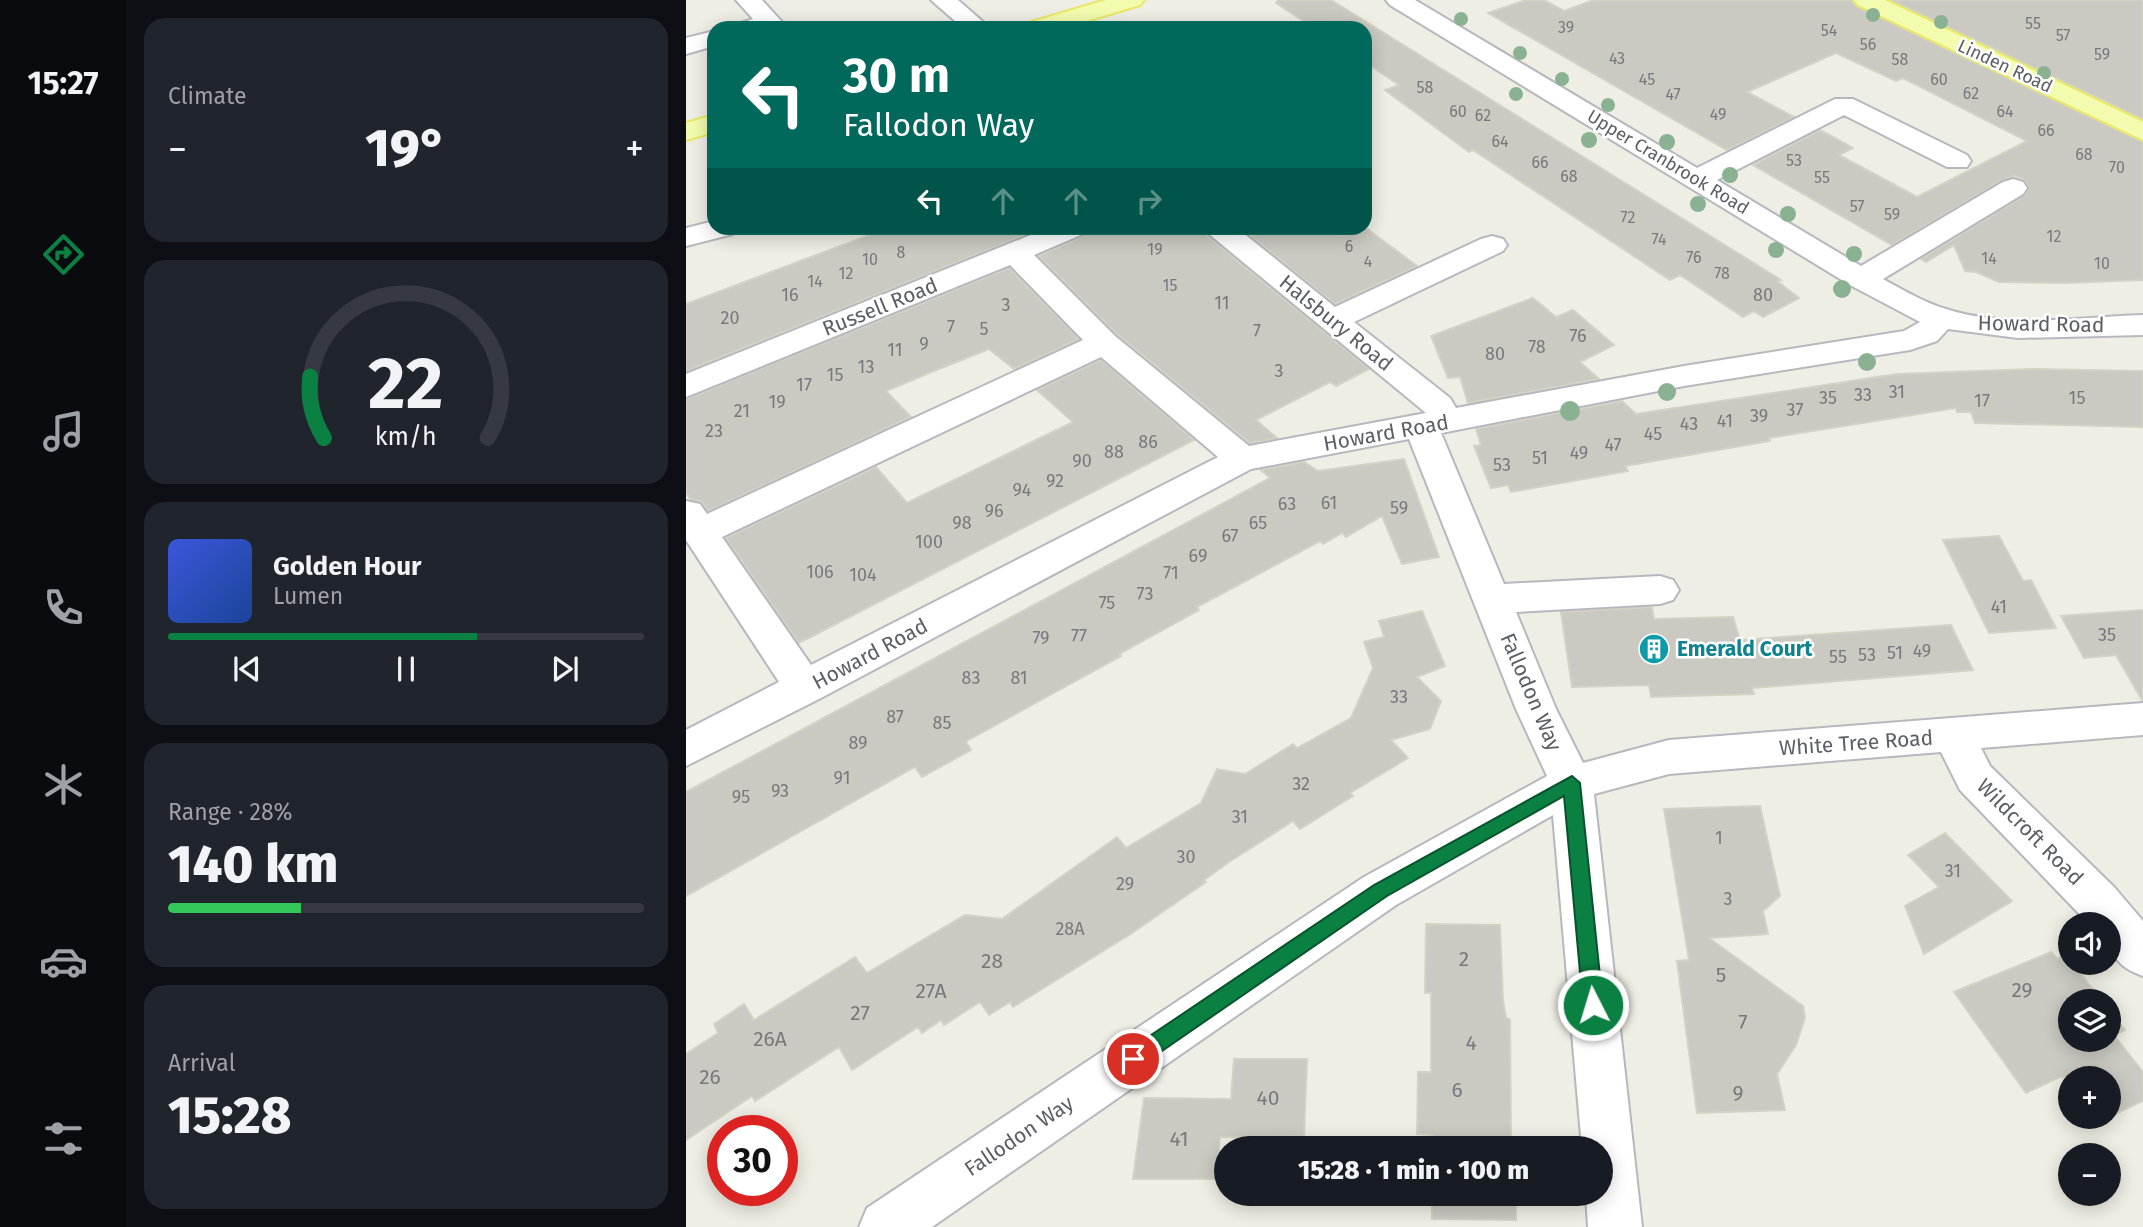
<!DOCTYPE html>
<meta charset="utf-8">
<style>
body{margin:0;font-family:"Fira Sans",sans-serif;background:#20242c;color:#f1f3f6;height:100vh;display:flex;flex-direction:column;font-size:26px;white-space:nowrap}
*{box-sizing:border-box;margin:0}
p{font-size:23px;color:#9ea1a6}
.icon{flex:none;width:38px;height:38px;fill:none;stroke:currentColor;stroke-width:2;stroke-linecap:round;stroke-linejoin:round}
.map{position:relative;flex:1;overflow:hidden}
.sheet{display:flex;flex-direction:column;gap:18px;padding:18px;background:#0d0f14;width:560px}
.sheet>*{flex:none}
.guide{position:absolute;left:21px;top:21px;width:665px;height:214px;border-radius:21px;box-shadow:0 4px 18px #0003;background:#00695c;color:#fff;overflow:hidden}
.buttons{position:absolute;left:1372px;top:912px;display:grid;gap:14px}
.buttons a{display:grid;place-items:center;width:63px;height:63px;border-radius:50%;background:#171b24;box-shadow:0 4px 18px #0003;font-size:35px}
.speed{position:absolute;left:21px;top:1115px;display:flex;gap:14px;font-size:35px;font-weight:700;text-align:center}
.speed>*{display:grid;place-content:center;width:91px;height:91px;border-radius:50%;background:#171b24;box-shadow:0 4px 18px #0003;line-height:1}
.speed .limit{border:10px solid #d22;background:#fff;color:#111}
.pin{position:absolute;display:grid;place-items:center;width:60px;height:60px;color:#fff;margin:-30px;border:4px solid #fff;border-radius:50%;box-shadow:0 2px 7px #0007}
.me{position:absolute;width:77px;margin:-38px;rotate:355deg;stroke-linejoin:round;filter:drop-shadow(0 0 5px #0008)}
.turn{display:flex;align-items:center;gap:24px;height:147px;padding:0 21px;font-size:32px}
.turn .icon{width:91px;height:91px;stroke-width:2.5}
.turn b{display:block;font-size:49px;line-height:60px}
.lanes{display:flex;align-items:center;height:66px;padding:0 21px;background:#0003;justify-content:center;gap:35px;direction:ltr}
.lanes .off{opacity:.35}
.big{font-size:52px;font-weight:800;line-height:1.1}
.sheet .widget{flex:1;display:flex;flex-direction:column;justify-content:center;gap:10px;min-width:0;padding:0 24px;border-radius:21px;background:#20242c}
.sheet .dial{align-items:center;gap:0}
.dial svg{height:182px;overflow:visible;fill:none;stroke:#363941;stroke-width:7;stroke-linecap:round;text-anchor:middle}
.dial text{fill:#f1f3f6;stroke:none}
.song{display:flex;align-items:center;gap:21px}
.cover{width:84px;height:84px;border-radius:10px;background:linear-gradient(135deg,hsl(230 70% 55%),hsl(220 70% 35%))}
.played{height:7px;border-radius:4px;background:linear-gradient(90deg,#0b8043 65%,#363941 65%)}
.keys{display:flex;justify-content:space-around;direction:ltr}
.heat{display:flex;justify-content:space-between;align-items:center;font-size:38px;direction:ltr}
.charge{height:10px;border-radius:5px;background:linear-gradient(90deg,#34c759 28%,#363941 0)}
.trip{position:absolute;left:528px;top:1136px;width:399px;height:70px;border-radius:35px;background:#171b24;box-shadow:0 4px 18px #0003;font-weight:800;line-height:70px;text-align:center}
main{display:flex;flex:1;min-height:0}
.tab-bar{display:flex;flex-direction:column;width:126px;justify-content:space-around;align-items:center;background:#090b0e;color:#9ea1a6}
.tab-bar .icon{width:49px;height:49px}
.tab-bar .current{color:#0b8043}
.tab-bar b{font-size:32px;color:#f1f3f6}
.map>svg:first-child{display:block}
</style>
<main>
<nav class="tab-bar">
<b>15:27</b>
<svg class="icon current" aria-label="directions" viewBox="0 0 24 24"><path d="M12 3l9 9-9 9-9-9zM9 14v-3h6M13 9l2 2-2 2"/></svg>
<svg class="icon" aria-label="music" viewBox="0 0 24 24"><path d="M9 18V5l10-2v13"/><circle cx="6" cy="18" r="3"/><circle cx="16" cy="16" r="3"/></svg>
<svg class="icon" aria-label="phone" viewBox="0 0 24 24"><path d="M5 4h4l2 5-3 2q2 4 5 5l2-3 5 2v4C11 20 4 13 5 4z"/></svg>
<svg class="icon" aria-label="climate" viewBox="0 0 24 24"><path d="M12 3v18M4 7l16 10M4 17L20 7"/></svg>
<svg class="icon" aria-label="car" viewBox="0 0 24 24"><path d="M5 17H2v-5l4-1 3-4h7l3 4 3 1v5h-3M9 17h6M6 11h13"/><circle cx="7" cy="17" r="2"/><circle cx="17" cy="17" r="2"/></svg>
<svg class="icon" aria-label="filters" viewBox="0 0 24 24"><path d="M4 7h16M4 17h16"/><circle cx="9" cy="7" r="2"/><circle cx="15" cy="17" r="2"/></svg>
</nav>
<section class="sheet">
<div class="widget"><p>Climate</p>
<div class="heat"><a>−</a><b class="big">19°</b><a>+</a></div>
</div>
<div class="widget dial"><svg viewBox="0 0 100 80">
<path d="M14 69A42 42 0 1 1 86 69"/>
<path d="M14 69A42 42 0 0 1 8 42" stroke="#0b8043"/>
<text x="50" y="56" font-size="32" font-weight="700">22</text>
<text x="50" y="72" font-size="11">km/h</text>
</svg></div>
<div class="widget">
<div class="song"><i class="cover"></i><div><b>Golden Hour</b><p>Lumen</p></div></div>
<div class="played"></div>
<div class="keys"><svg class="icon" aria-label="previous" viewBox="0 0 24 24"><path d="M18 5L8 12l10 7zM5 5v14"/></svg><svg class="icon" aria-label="pause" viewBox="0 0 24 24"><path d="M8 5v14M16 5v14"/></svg><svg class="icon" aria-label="next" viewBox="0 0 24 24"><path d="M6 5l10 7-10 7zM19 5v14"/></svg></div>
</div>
<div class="widget"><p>Range · 28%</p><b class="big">140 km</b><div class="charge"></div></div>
<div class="widget"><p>Arrival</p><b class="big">15:28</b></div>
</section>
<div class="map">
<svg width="1457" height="1227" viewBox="0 0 1457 1227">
<rect width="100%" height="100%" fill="#eeeee5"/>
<!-- building -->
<g fill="#cac9c2" stroke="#d3d2c4" stroke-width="2">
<polygon points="592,0 645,0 1095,280 1091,281 1113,298 1077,317 1068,311 1057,317 994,275 984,280 787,150 783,152 699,90 713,85 679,62 679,28 628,28 590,3"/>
<polygon points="840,0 858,0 878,11 908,0 1165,0 1171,7 1457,142 1457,280 1379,283 1313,282 1290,272 1279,271 1268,245 1240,262 1235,259 1338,196 1343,187 1338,179 1328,176 1316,180 1206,245 1067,165 1134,130 1167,148 1153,155 1231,197 1341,141 1217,78 1210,81 1150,53 1061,92 1108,117 1041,150 802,13"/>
<polygon points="1205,0 1457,0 1457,119"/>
<polygon points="202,228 356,228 0,371 0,304"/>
<polygon points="405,228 516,228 521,236 683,369 650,386 644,382 570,420 591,438 564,443 431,334 353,256 398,236"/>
<polygon points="555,228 680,228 731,266 649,304"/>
<polygon points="323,268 393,339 328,369 303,349 248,371 200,391 225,417 22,511 15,501 4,499 0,492 0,399"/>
<polygon points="847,298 870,317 887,310 928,345 894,362 913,379 782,403 774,377 762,378 745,336"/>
<polygon points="415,360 508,440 113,643 40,538 190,467 221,503 387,422 351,390"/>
<polygon points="1347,369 1457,371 1457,427 1289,423 1285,412 1271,412 1270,408 1083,438 1084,441 939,466 942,471 825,492 822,485 805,488 788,446 795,445 790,429 936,401 950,414 1211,374"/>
<polygon points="718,459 753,557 716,564 696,516 660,537 656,533 637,544 634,541 511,607 513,610 433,654 435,656 284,739 280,742 285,750 236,777 229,767 0,896 0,792 584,478 575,470 618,462 632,471"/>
<polygon points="1313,536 1337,581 1345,580 1370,628 1303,633 1257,540"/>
<polygon points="966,607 968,619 1047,617 1054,640 1265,625 1287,670 1066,688 1068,694 965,697 963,685 886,687 875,612"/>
<polygon points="1457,610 1457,700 1456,700 1430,655 1398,658 1375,616"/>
<polygon points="736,611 759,666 731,677 755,701 744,729 705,740 722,758 664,793 667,796 614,829 607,821 543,862 518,880 520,882 443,935 327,1007 324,1002 303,1015 294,1002 258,1025 255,1020 236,1033 232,1027 166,1070 153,1047 69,1101 66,1096 0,1140 0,1054 32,1033 28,1024 58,1004 68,1020 169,957 181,973 279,915 316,919 431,837 440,848 515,803 531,769 559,774 607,744 611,748 665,718 687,668 678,642 698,637 693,621"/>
<polygon points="1074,806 1094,896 1077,911 1082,934 1023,938 1117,1006 1119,1018 1110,1045 1091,1074 1099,1110 1011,1113 991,961 1003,960 978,809"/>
<polygon points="1259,833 1326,901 1238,954 1219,906 1253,887 1222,855"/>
<polygon points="740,924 814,925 817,1001 820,1018 824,1019 825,1141 828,1148 746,1148 746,1135 731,1134 732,1072 745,1072 745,993 739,993"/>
<polygon points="1365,952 1371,959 1380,955 1416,1001 1384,1001 1384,1040 1423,1040 1423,1009 1439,1030 1428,1035 1457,1072 1457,1101 1423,1117 1423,1078 1374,1077 1340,1093 1268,992"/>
<polygon points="548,1059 621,1059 618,1136 534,1137 530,1179 447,1179 458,1098 545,1099"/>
<polygon points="746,1194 830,1194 830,1220 746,1219"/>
</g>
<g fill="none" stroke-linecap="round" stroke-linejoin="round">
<!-- minor casing -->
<g stroke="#b7b8be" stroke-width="4">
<g id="minor">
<polygon points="50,0 76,0 96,22 90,28 52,28 55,23 67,19"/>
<polygon points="245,0 272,0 304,28 277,28"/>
<path d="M700,0h29l282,168 138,-69h18l114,56 4,6 -4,6h-20l-103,-52 -127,65 144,86 142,-84 10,-3 10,3 4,6 -4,6 -140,85c20,11 40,23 63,30 61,20 134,8 197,6v20l-125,3 -70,-9 -11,12 -27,9 -226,36 -243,47 63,151 156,-8 13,4 6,10 -6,10 -13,4 -144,8 40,97 27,54 86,-23 474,-37v32l-162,13 9,18 124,121 29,34v55c-28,-10 -34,-23 -34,-52h-20l-129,-134 -19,-38 -272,22 -75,20 48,433h-54l-2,-33h15v-46h-19l-29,-333 -157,90 -464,322h-73l8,-19 497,-331 183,-101 -31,-67 -107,-270 -158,30 -432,230 -133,67v-36l93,-48 -93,-142v-39l14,3 7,10 376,-174 -73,-75 -324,132v-23l362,-146h40l-5,6 -49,21 81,81 134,110 177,-33 -217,-179 -4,-6h32l98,79 146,-68 11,-3 11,3 4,6 -4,6 -149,71 96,76 6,10 228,-42 220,-35 16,-9 -70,-37 -460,-280zM415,357l117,100 -407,208 -89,-128z"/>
<polygon points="28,31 28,46 0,54 0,38"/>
<polygon points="28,221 28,228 52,228 47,234 0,246 0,228"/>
</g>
</g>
<!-- major casing -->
<g stroke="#eae863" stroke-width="4">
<g id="major">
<polygon points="420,0 458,0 454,5 377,28 339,28 342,23"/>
<polygon points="1168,0 1199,0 1457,122 1457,140 1172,5"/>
<polygon points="28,115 28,132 0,140 0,123"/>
</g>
</g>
<!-- minor -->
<use href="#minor" fill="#fff" fill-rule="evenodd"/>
<!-- major -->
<use href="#major" fill="#f3fbae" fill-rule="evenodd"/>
</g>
<!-- trees -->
<g fill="#8ab292">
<circle cx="1187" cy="15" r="7"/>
<circle cx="775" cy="19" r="7"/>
<circle cx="1255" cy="22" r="7"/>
<circle cx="834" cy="53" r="7"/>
<circle cx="1358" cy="73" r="7"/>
<circle cx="876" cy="79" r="7"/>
<circle cx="830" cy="94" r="7"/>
<circle cx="922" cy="105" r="7"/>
<circle cx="903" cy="140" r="8"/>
<circle cx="981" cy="142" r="8"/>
<circle cx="1044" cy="175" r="8"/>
<circle cx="1012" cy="204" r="8"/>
<circle cx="1102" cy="214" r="8"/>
<circle cx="1090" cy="250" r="8"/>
<circle cx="1168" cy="254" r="8"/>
<circle cx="1156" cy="289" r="9"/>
<circle cx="1181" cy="362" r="9"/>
<circle cx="981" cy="392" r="9"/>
<circle cx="884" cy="411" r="10"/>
</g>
<!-- route -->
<polygon fill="#0b8043" stroke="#07532c" stroke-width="2" points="886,776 894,783 917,1005 914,1012 907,1014 900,1012 897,1005 878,796 701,896 454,1066 447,1068 440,1066 437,1059 440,1052 688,885"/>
<!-- icons -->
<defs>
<g id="building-disc" transform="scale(1.575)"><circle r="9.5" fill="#0f9aa8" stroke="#fff"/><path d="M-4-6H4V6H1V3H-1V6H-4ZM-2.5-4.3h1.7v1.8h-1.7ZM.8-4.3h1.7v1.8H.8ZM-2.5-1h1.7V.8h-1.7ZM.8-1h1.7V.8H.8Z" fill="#fff"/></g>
</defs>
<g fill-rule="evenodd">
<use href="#building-disc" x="968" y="649"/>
</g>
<g text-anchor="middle" stroke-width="5" stroke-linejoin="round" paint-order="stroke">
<!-- far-number labels -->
<g font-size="16" fill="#78797c">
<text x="1347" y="29">55</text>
<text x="880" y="33">39</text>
<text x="1143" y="36">54</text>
<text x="1377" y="41">57</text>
<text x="1182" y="50">56</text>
<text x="1416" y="60">59</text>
<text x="931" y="64">43</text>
<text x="1214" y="65">58</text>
<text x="961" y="85">45</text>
<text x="1253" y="85">60</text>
<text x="739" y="93">58</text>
<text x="1285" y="99">62</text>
<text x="987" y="100">47</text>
<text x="772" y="117">60</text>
<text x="1319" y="117">64</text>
<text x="1032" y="120">49</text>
<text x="797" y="121">62</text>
<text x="1360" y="136">66</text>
<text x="814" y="147">64</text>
<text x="1398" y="160">68</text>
<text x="1108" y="166">53</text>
<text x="854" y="168">66</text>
<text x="1431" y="173">70</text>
<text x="883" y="182">68</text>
<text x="1136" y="183">55</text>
<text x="1171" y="212">57</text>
<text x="1206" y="220">59</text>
<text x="942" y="223">72</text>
<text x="1368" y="242">12</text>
<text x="973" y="245">74</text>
<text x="663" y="252">6</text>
<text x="469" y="255">19</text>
<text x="215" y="258">8</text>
<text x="1008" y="263">76</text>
<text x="1303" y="264">14</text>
<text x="184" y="265">10</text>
<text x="682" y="267">4</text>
<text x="1416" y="269">10</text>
<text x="160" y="279">12</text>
<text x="1036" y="279">78</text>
<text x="129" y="287">14</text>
<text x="484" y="291">15</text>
</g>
<!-- far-street labels -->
<g font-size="18" fill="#5d5e65" stroke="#fff">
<text transform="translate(1319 66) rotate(25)" y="6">Linden Road</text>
<text transform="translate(982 162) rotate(31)" y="6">Upper Cranbrook Road</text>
</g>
<!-- number labels -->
<g font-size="18" fill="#78797c">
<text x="104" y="301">16</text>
<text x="1077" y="301">80</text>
<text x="536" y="309">11</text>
<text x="320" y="311">3</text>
<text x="44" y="324">20</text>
<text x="265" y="333">7</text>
<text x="298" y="335">5</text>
<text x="571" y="337">7</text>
<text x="892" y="342">76</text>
<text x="238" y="350">9</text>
<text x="851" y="353">78</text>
<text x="209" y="356">11</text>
<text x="809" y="360">80</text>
<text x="180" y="373">13</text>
<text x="593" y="377">3</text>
<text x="149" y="381">15</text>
<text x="118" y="391">17</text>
<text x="1211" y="398">31</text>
<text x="1177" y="401">33</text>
<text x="1142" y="404">35</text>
<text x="1391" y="404">15</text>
<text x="1296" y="407">17</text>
<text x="91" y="408">19</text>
<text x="1109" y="416">37</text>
<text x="56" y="417">21</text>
<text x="1073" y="422">39</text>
<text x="1039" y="427">41</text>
<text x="1003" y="430">43</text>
<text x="28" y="437">23</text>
<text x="967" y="440">45</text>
<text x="462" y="448">86</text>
<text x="927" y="451">47</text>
<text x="428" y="458">88</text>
<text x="893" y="459">49</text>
<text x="854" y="464">51</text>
<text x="396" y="467">90</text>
<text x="816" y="471">53</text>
<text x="369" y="487">92</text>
<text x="336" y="496">94</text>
<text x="643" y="509">61</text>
<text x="601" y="510">63</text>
<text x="713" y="514">59</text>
<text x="308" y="517">96</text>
<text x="276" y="529">98</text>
<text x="572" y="529">65</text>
<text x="544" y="542">67</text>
<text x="243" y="548">100</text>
<text x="512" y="562">69</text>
<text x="134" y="578">106</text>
<text x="485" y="579">71</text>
<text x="177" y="581">104</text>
<text x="459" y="600">73</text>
<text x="421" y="609">75</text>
<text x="1313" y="613">41</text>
<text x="1421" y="641">35</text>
<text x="393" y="642">77</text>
<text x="355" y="644">79</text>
<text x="1236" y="657">49</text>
<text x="1209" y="659">51</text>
<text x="1181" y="661">53</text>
<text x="1152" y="663">55</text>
<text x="285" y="684">83</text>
<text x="333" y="684">81</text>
<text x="713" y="703">33</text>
<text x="209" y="723">87</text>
<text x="256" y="729">85</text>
<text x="172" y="749">89</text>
<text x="156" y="784">91</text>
<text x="615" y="790">32</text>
<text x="94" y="797">93</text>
<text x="55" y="803">95</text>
<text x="554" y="823">31</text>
<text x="1033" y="844">1</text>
<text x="500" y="863">30</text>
<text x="1267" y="877">31</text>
<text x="439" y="890">29</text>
<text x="1042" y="905">3</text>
<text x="384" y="935">28A</text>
</g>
<!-- street labels -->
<g font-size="21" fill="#5d5e65" stroke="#fff">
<text transform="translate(194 307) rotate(-22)" y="7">Russell Road</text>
<text transform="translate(650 323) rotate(39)" y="7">Halsbury Road</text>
<text transform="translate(1355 324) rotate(1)" y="7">Howard Road</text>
<text transform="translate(700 433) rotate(-10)" y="7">Howard Road</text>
<text transform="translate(184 654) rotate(-28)" y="7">Howard Road</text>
<text transform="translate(845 692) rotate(67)" y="7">Fallodon Way</text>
<text transform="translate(1170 743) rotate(-4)" y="7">White Tree Road</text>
<text transform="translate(1344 832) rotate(45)" y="7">Wildcroft Road</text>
<text transform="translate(333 1136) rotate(-34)" y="7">Fallodon Way</text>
</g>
<!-- culture labels -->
<g font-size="21" font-weight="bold" fill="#0d838f" stroke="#fff" text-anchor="start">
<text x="991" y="656">Emerald Court</text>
</g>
<!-- near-number labels -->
<g font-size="21" fill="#78797c">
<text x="778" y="966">2</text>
<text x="306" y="968">28</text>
<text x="1035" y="982">5</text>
<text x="1336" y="997">29</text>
<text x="245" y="998">27A</text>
<text x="174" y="1020">27</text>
<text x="1057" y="1029">7</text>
<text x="84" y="1046">26A</text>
<text x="785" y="1050">4</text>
<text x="24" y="1084">26</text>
<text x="771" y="1097">6</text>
<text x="1052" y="1100">9</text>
<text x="582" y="1105">40</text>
<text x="493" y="1146">41</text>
</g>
</g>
</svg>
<div class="buttons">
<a><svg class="icon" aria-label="sound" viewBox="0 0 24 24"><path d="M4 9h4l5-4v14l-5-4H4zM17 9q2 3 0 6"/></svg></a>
<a><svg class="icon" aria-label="layers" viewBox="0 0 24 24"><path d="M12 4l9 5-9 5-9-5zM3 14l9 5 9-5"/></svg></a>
<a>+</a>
<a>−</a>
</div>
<div class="speed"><div class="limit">30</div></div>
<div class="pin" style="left:447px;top:1059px;background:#d93025"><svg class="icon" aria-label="arrive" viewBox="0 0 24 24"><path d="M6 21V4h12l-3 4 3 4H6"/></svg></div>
<svg class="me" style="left:907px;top:1005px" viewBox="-20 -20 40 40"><circle r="17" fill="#0b8043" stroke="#fff" stroke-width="3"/><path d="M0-11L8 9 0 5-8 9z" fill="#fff"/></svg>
<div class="trip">15:28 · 1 min · 100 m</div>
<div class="guide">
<div class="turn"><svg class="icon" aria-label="left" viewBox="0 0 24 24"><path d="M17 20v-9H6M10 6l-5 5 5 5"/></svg><div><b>30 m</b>Fallodon Way</div></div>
<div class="lanes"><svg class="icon" aria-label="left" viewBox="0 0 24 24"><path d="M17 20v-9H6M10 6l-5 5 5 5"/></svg><svg class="icon off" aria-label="ahead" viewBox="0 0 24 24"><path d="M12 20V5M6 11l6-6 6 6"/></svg><svg class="icon off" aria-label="ahead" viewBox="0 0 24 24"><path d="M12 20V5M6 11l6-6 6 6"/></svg><svg class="icon off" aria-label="right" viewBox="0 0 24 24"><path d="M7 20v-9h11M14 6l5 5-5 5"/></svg></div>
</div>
</div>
</main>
